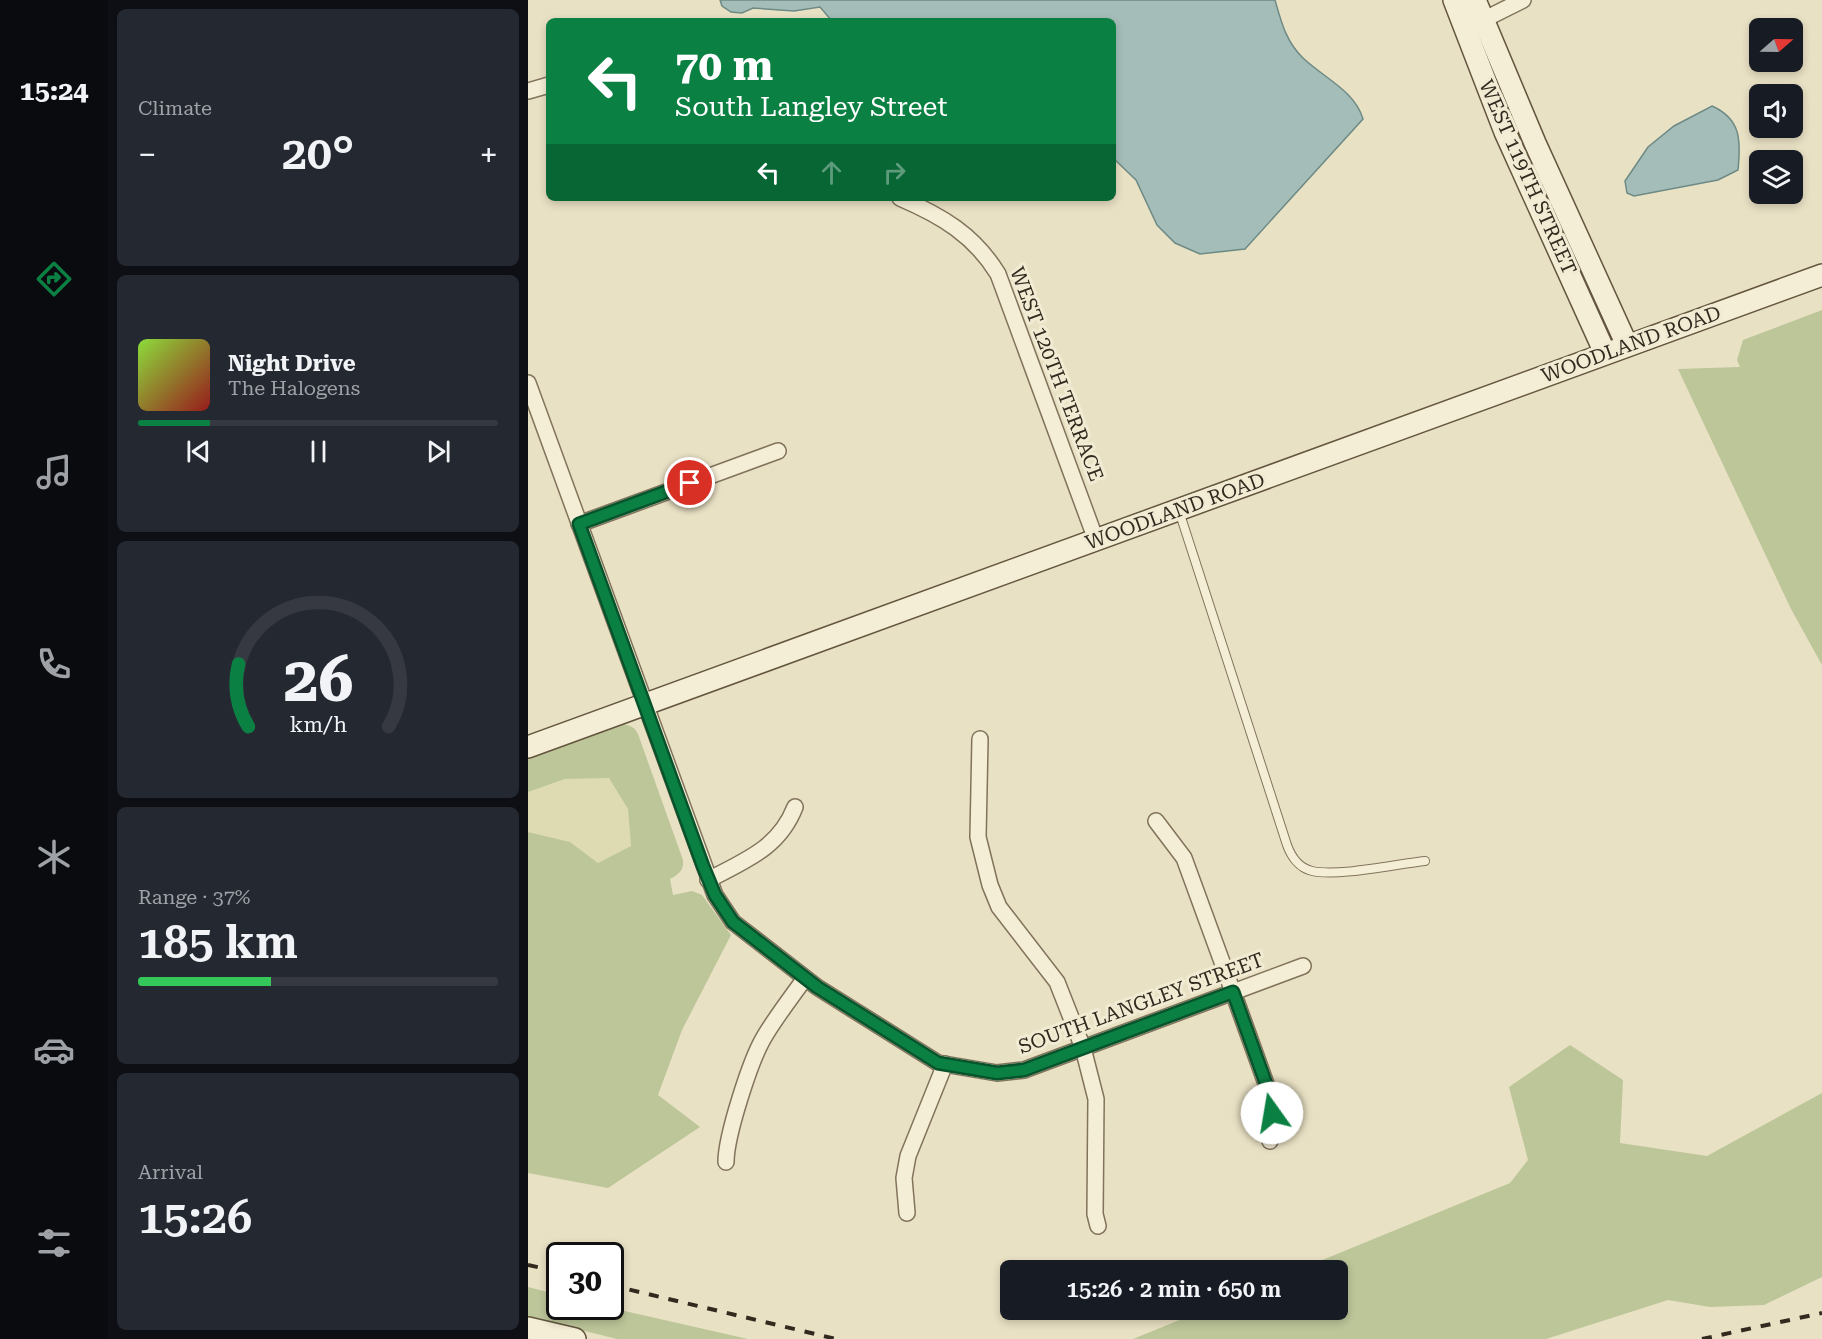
<!DOCTYPE html>
<meta charset="utf-8">
<style>
body{margin:0;font-family:"Roboto Serif",serif;background:#242831;color:#f1f3f6;height:100vh;display:flex;flex-direction:column;font-size:22px;white-space:nowrap}
*{box-sizing:border-box;margin:0}
p{font-size:20px;color:#9ea1a6}
.icon{flex:none;width:33px;height:33px;fill:none;stroke:currentColor;stroke-width:2;stroke-linecap:round;stroke-linejoin:round}
.map{position:relative;flex:1;overflow:hidden}
.panel{display:flex;flex-direction:column;gap:9px;padding:9px;background:#0d0f14;width:420px}
.panel>*{flex:none}
.top-card{position:absolute;left:18px;top:18px;width:570px;height:183px;border-radius:9px;box-shadow:0 3px 9px #0003;background:#0b8043;color:#fff;overflow:hidden}
.needle{width:39px;rotate:70deg}
.buttons{position:absolute;left:1221px;top:18px;display:grid;gap:12px}
.buttons a{display:grid;place-items:center;width:54px;height:54px;border-radius:9px;background:#171b24;box-shadow:0 3px 9px #0003;font-size:30px}
.speed{position:absolute;left:18px;top:1242px;display:flex;gap:12px;font-size:30px;font-weight:700;text-align:center}
.speed>*{display:grid;place-content:center;width:78px;height:78px;border-radius:50%;background:#171b24;box-shadow:0 3px 9px #0003;line-height:1}
.speed .limit{border:3px solid #111;border-radius:9px;background:#fff;color:#111}
.pin{position:absolute;display:grid;place-items:center;width:51px;height:51px;color:#fff;margin:-26px;border:3px solid #fff;border-radius:50%;box-shadow:0 2px 6px #0007}
.me{position:absolute;width:66px;margin:-33px;rotate:347deg;stroke-linejoin:round;filter:drop-shadow(0 0 4px #0008)}
.turn{display:flex;align-items:center;gap:21px;height:126px;padding:0 30px;font-size:27px}
.turn .icon{width:78px;height:78px;stroke-width:2.5}
.turn b{display:block;font-size:42px;line-height:51px}
.lanes{display:flex;align-items:center;height:57px;padding:0 30px;background:#0003;justify-content:center;gap:30px;direction:ltr}
.lanes .off{opacity:.35}
.big{font-size:45px;font-weight:600;line-height:1.1}
.panel .card{flex:1;display:flex;flex-direction:column;justify-content:center;gap:9px;min-width:0;padding:0 21px;border-radius:9px;background:#242831}
.panel .dial{align-items:center;gap:0}
.dial svg{height:156px;overflow:visible;fill:none;stroke:#363941;stroke-width:7;stroke-linecap:round;text-anchor:middle}
.dial text{fill:#f1f3f6;stroke:none}
.song{display:flex;align-items:center;gap:18px}
.cover{width:72px;height:72px;border-radius:9px;background:linear-gradient(135deg,hsl(90 70% 55%),hsl(0 70% 35%))}
.played{height:6px;border-radius:3px;background:linear-gradient(90deg,#0b8043 20%,#363941 20%)}
.keys{display:flex;justify-content:space-around;direction:ltr}
.heat{display:flex;justify-content:space-between;align-items:center;font-size:33px;direction:ltr}
.charge{height:9px;border-radius:4px;background:linear-gradient(90deg,#34c759 37%,#363941 0)}
.trip{position:absolute;left:472px;top:1260px;width:348px;height:60px;border-radius:9px;background:#171b24;box-shadow:0 3px 9px #0003;font-weight:600;line-height:60px;text-align:center}
main{display:flex;flex:1;min-height:0}
.dock{display:flex;flex-direction:column;width:108px;justify-content:space-around;align-items:center;background:#090b0e;color:#9ea1a6}
.dock .icon{width:42px;height:42px}
.dock .active{color:#0b8043}
.dock b{font-size:27px;color:#f1f3f6}
.map>svg:first-child{display:block}
</style>
<main>
<nav class="dock">
<b>15:24</b>
<svg class="icon active" aria-label="directions" viewBox="0 0 24 24"><path d="M12 3l9 9-9 9-9-9zM9 14v-3h6M13 9l2 2-2 2"/></svg>
<svg class="icon" aria-label="music" viewBox="0 0 24 24"><path d="M9 18V5l10-2v13"/><circle cx="6" cy="18" r="3"/><circle cx="16" cy="16" r="3"/></svg>
<svg class="icon" aria-label="phone" viewBox="0 0 24 24"><path d="M5 4h4l2 5-3 2q2 4 5 5l2-3 5 2v4C11 20 4 13 5 4z"/></svg>
<svg class="icon" aria-label="climate" viewBox="0 0 24 24"><path d="M12 3v18M4 7l16 10M4 17L20 7"/></svg>
<svg class="icon" aria-label="car" viewBox="0 0 24 24"><path d="M5 17H2v-5l4-1 3-4h7l3 4 3 1v5h-3M9 17h6M6 11h13"/><circle cx="7" cy="17" r="2"/><circle cx="17" cy="17" r="2"/></svg>
<svg class="icon" aria-label="filters" viewBox="0 0 24 24"><path d="M4 7h16M4 17h16"/><circle cx="9" cy="7" r="2"/><circle cx="15" cy="17" r="2"/></svg>
</nav>
<section class="panel">
<div class="card"><p>Climate</p>
<div class="heat"><a>−</a><b class="big">20°</b><a>+</a></div>
</div>
<div class="card">
<div class="song"><i class="cover"></i><div><b>Night Drive</b><p>The Halogens</p></div></div>
<div class="played"></div>
<div class="keys"><svg class="icon" aria-label="previous" viewBox="0 0 24 24"><path d="M18 5L8 12l10 7zM5 5v14"/></svg><svg class="icon" aria-label="pause" viewBox="0 0 24 24"><path d="M8 5v14M16 5v14"/></svg><svg class="icon" aria-label="next" viewBox="0 0 24 24"><path d="M6 5l10 7-10 7zM19 5v14"/></svg></div>
</div>
<div class="card dial"><svg viewBox="0 0 100 80">
<path d="M14 69A42 42 0 1 1 86 69"/>
<path d="M14 69A42 42 0 0 1 9 37" stroke="#0b8043"/>
<text x="50" y="56" font-size="32" font-weight="700">26</text>
<text x="50" y="72" font-size="11">km/h</text>
</svg></div>
<div class="card"><p>Range · 37%</p><b class="big">185 km</b><div class="charge"></div></div>
<div class="card"><p>Arrival</p><b class="big">15:26</b></div>
</section>
<div class="map">
<svg width="1294" height="1339" viewBox="0 0 1294 1339">
<rect width="100%" height="100%" fill="#e9e1c4"/>
<!-- farmland -->
<polygon fill="#dedab2" points="81,778 100,809 103,846 70,863 42,842 0,832 0,792 37,779"/>
<!-- green -->
<g fill="#bdc699">
<polygon points="1294,310 1294,665 1263,609 1150,369 1212,367 1209,360 1215,340"/>
<path d="M89,724c9,0 17,1 21,10l45,126c1,10 -4,14 -13,19l3,16 19,-4 10,4 29,40 -49,95 -24,65 42,32 -92,61 -80,-15v-341l42,10 28,21 33,-17 -3,-37 -19,-31 -44,1 -37,13v-35z"/>
<polygon points="1042,1045 1095,1080 1092,1143 1179,1156 1294,1093 1294,1277 1236,1305 1182,1307 1140,1300 1018,1339 605,1339 676,1310 810,1310 810,1270 770,1270 982,1183 1000,1160 981,1087"/>
<polygon points="0,1287 31,1295 32,1306 79,1307 220,1339 89,1339 0,1317"/>
</g>
<!-- water -->
<g fill="#a5bdb8" stroke="#6d8a85" stroke-width="1.5">
<path d="M192,0h555c6,21 11,42 28,58 21,20 52,33 60,61l-118,130 -45,5 -25,-11 -18,-18 -21,-45 -23,-22v-137h-281l-12,-14 -26,4 -41,-3 -11,5 -11,-1 -9,-6z"/>
<path d="M1184,106c29,13 29,34 26,64l-20,10 -84,16 -7,-3 -2,-12 23,-34 26,-21z"/>
</g>
<g fill="none" stroke-linecap="round" stroke-linejoin="round">
<!-- service casing -->
<g stroke="#82735c" stroke-width="10">
<path id="service" d="M651,511l108,334c4,11 12,23 25,26 26,6 85,-7 113,-10"/>
</g>
<!-- minor casing -->
<g stroke="#82735c" stroke-width="18">
<g id="minor">
<polyline points="955,20 995,0"/>
<polyline points="0,91 21,85"/>
<path d="M372,198c42,18 74,37 98,76l98,266"/>
<polyline points="0,383 187,895 205,922 289,987 410,1063 469,1073 496,1070 775,966"/>
<polyline points="51,524 250,451"/>
<polyline points="452,739 450,837 462,885 471,907 529,982 555,1048 568,1099 567,1214 570,1226"/>
<polyline points="628,821 656,858 705,992 741,1092 744,1113 742,1141"/>
<path d="M180,880c38,-20 71,-32 87,-73"/>
<path d="M198,1162c0,-26 24,-100 37,-123 12,-21 28,-41 42,-61"/>
<polyline points="379,1213 376,1178 380,1156 417,1064"/>
</g>
</g>
<!-- secondary casing -->
<g stroke="#64553f" stroke-width="24">
<g id="secondary">
<polyline points="926,0 977,132 1077,353"/>
<polyline points="947,0 1007,143 1099,345"/>
<polyline points="0,747 1294,275"/>
<polyline points="0,1328 47,1339"/>
</g>
</g>
<!-- service -->
<use href="#service" stroke="#f5eed6" stroke-width="8"/>
<!-- minor -->
<use href="#minor" stroke="#f5eed6" stroke-width="15"/>
<!-- secondary -->
<use href="#secondary" stroke="#f5eed6" stroke-width="21"/>
<!-- rail -->
<g stroke="#332a1f" stroke-width="4" stroke-dasharray="10 10" stroke-linecap="butt">
<polyline points="0,1265 32,1272"/>
<polyline points="82,1285 308,1339"/>
<polyline points="1174,1339 1294,1313"/>
</g>
</g>
<g fill="none" stroke-linecap="round" stroke-linejoin="round">
<!-- route casing -->
<g stroke="#07532c" stroke-width="15">
<polyline id="route" points="162,483 51,524 175,866 187,895 205,922 289,987 410,1063 469,1073 496,1070 705,992 741,1092 744,1113"/>
</g>
<!-- route -->
<use href="#route" stroke="#0b8043" stroke-width="10"/>
</g>
<g text-anchor="middle" stroke-width="6" stroke-linejoin="round" paint-order="stroke">
<!-- street labels -->
<g font-size="20" fill="#332a1f" stroke="#f1ebd3">
<text transform="translate(1000 177) rotate(66)" y="7">WEST 119TH STREET</text>
<text transform="translate(1103 344) rotate(-20)" y="7">WOODLAND ROAD</text>
<text transform="translate(529 374) rotate(69)" y="7">WEST 120TH TERRACE</text>
<text transform="translate(647 511) rotate(-20)" y="7">WOODLAND ROAD</text>
<text transform="translate(613 1003) rotate(-20)" y="7">SOUTH LANGLEY STREET</text>
</g>
</g>
</svg>
<div class="buttons">
<a><svg class="needle" viewBox="-14 -14 28 28"><path d="M0-13l5 13h-10z" fill="#e53935"/><path d="M0 13l5-13h-10z" fill="#9ea1a6"/></svg></a>
<a><svg class="icon" aria-label="sound" viewBox="0 0 24 24"><path d="M4 9h4l5-4v14l-5-4H4zM17 9q2 3 0 6"/></svg></a>
<a><svg class="icon" aria-label="layers" viewBox="0 0 24 24"><path d="M12 4l9 5-9 5-9-5zM3 14l9 5 9-5"/></svg></a>
</div>
<div class="speed"><div class="limit">30</div></div>
<div class="pin" style="left:162px;top:483px;background:#d93025"><svg class="icon" aria-label="arrive" viewBox="0 0 24 24"><path d="M6 21V4h12l-3 4 3 4H6"/></svg></div>
<svg class="me" style="left:744px;top:1113px" viewBox="-20 -20 40 40"><circle r="19" fill="#fff"/><path d="M0-13L10 11 0 6-10 11z" fill="#0b8043"/></svg>
<div class="trip">15:26 · 2 min · 650 m</div>
<div class="top-card">
<div class="turn"><svg class="icon" aria-label="left" viewBox="0 0 24 24"><path d="M17 20v-9H6M10 6l-5 5 5 5"/></svg><div><b>70 m</b>South Langley Street</div></div>
<div class="lanes"><svg class="icon" aria-label="left" viewBox="0 0 24 24"><path d="M17 20v-9H6M10 6l-5 5 5 5"/></svg><svg class="icon off" aria-label="ahead" viewBox="0 0 24 24"><path d="M12 20V5M6 11l6-6 6 6"/></svg><svg class="icon off" aria-label="right" viewBox="0 0 24 24"><path d="M7 20v-9h11M14 6l5 5-5 5"/></svg></div>
</div>
</div>
</main>
